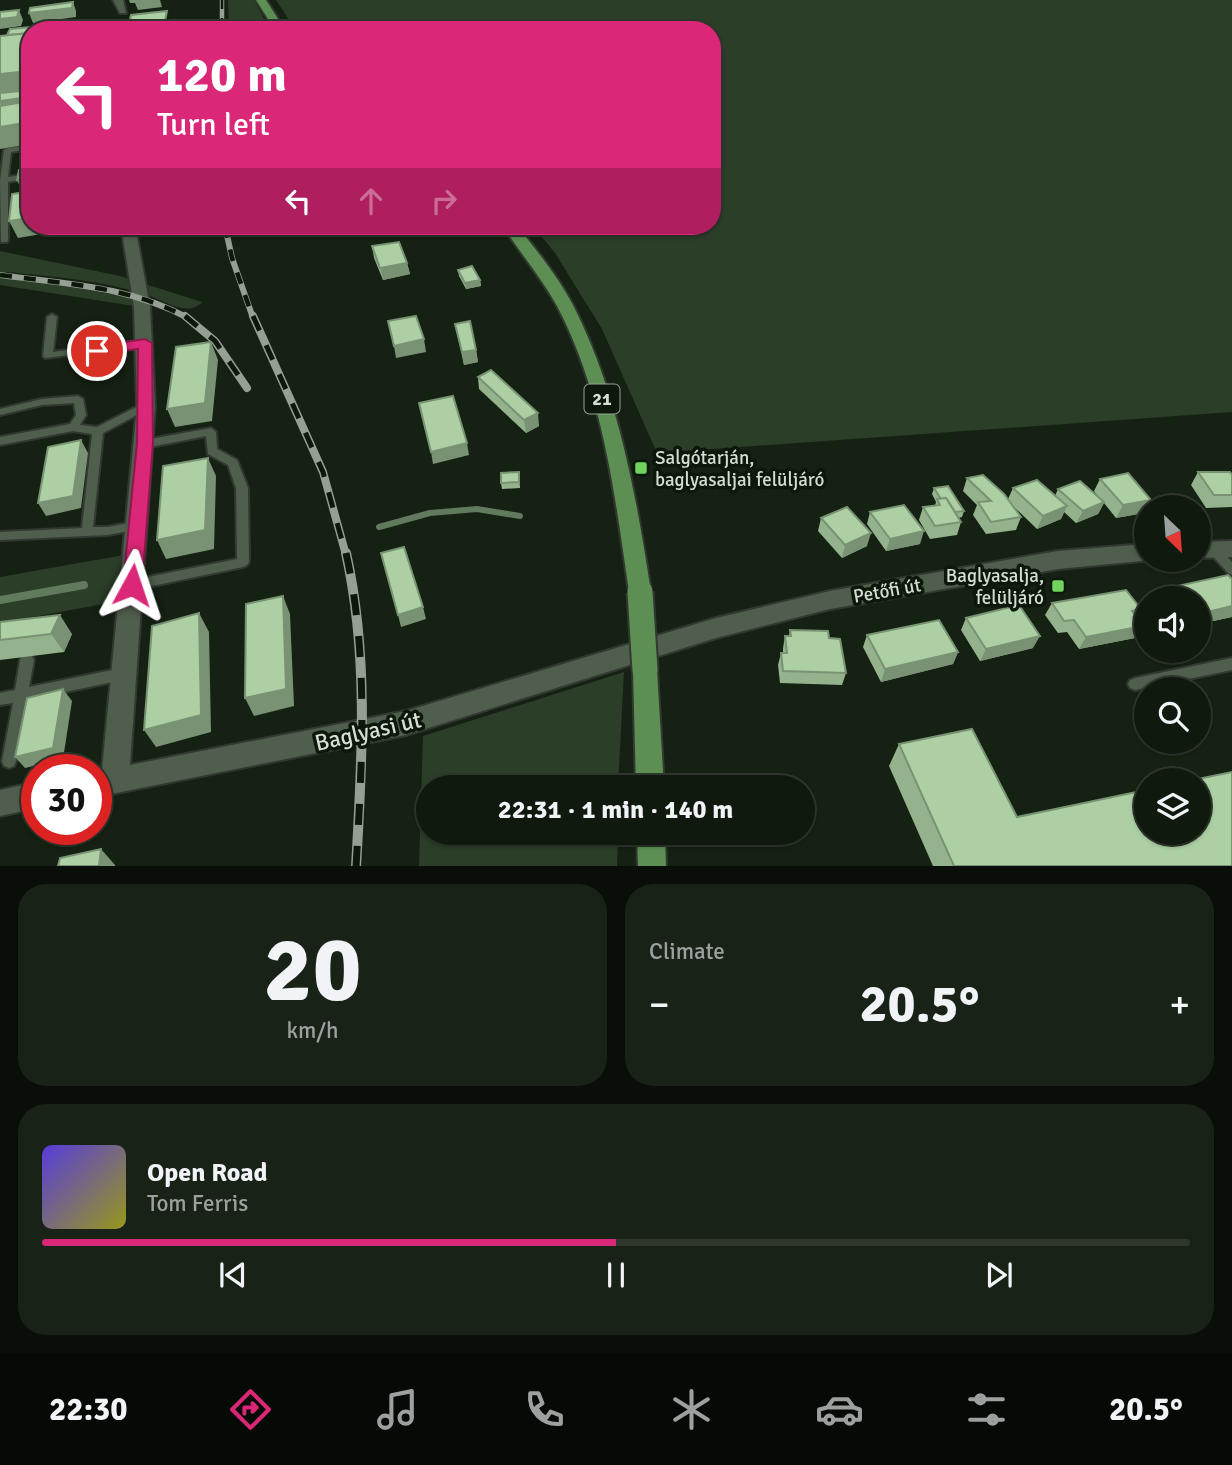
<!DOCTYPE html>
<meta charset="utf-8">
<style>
body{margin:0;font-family:Signika,sans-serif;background:#192217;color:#f1f3f6;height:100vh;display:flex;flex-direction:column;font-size:26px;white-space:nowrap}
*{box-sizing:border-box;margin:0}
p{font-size:23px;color:#9ca09e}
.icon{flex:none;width:38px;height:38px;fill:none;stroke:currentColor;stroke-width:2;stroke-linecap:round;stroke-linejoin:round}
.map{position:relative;height:866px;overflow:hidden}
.panel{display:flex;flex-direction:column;gap:18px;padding:18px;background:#090e08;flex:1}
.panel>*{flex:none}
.guide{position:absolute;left:21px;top:21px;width:700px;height:214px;border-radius:28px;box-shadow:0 2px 5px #0004,0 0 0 2px #30382e;background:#db2777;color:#fff;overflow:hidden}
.needle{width:46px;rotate:155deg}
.controls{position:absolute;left:1134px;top:495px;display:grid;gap:14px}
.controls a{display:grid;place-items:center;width:77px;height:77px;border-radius:50%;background:#10190e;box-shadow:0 2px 5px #0004,0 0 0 2px #30382e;font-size:35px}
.speed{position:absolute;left:21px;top:754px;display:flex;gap:14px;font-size:35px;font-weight:700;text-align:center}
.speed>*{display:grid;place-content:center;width:91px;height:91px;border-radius:50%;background:#10190e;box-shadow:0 2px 5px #0004,0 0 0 2px #30382e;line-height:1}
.speed .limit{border:10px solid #d22;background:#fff;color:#111}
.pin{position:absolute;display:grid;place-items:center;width:60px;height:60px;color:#fff;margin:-30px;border:4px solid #fff;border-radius:50%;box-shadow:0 2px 7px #0007}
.me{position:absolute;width:77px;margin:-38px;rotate:5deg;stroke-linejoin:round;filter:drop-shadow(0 0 5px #0008)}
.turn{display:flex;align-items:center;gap:24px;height:147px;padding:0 21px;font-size:32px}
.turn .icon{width:91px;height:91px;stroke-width:2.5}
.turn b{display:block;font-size:49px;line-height:60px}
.lanes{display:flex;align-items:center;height:66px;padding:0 21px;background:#0003;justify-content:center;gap:35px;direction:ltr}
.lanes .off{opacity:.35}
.big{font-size:52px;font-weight:800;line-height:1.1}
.panel .tile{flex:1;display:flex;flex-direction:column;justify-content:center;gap:10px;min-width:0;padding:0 24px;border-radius:28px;background:#192217}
.panel .dial{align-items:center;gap:0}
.dial b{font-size:91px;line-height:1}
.song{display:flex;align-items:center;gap:21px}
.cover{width:84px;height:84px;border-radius:10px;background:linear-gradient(135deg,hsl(250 70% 55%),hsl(60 70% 35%))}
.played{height:7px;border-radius:4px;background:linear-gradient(90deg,#db2777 50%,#30382e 50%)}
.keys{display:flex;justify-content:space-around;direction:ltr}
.heat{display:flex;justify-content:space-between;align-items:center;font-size:38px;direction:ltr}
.panel .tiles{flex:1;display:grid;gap:18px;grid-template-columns:1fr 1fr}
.tile:last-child{grid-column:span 2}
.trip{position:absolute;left:416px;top:775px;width:399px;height:70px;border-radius:35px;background:#10190e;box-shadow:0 2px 5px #0004,0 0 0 2px #30382e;font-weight:800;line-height:70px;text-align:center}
.tabs{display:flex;height:112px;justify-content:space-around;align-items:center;background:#060a06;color:#9ca09e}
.tabs .icon{width:49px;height:49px}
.tabs .current{color:#db2777}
.tabs b{font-size:32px;color:#f1f3f6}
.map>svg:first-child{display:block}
</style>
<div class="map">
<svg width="1232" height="867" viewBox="0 0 1232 867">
<rect width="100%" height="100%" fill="#152113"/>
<!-- green -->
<g fill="#2b3e28">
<polygon points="228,0 254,0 270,30 229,30"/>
<polygon points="276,0 1232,0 1232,412 657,453 602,329 555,253 533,226 712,226 712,30 299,30 289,20"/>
<path d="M0,251l120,25 82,26c-14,16 -39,-2 -55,-7 -45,-15 -93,-18 -140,-23l-7,5z"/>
<polygon points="0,278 69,286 132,298 134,306 0,285"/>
<polygon points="135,553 131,599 0,623 0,577"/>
<polygon points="624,672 618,787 429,788 429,833 618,833 617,866 419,866 423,736"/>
</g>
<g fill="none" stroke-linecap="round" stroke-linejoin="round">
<!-- stream-far1 -->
<polyline stroke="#61795c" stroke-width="6" points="379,527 430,513 477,509 520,516"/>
<!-- stream -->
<polyline stroke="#61795c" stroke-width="8" points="0,600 84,585"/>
<!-- service casing -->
<g stroke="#313930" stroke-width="4">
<g id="service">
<polygon points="30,145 30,149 11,152 8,177 30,174 30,178 8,182 8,240 7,242 1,242 0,180 4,150 8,148"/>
<polygon points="52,314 57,317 53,352 145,340 150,343 145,346 45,358 43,356 47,317"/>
<polygon points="78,396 83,399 86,415 80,425 97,427 142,404 150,404 151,406 150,408 103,433 93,527 108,527 138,521 142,522 144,525 142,528 138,529 108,535 0,540 0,532 82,528 92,434 73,431 0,445 0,437 70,424 76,415 74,403 42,405 0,415 0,409 42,399"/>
<polygon points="211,428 216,432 217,449 237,460 248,488 249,562 247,565 243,567 133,590 129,588 127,585 129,582 133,580 237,559 236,488 228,465 208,454 206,436 145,448 140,444 145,440"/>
<polygon points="1213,544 1217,546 1232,562 1232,575 1228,573 1209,552 1207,549 1209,546"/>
<polygon points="27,654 32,656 34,660 29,687 122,668 127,670 129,674 127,678 122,680 27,700 16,761 14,766 9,768 4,766 2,761 13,703 0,705 0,693 15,690 20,660 22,656"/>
<polygon points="1232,658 1232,670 1135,690 1130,688 1128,684 1130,680 1135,678"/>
</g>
</g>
<!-- minor casing -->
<g stroke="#313930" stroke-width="4">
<g id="minor">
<polygon points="113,0 123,0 126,13 120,13"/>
<polygon points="121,226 135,226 150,307 155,406 130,765 406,711 716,618 830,591 1058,551 1146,544 1146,560 1151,560 1058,569 830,609 716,638 406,735 96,797 96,771 102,770 137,406 134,307"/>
<polygon points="1232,541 1232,557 1199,558 1199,542"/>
<polygon points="37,782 37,808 0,816 0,790"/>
</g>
</g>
<!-- primary casing -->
<g stroke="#313930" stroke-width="4">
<g id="primary">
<polygon points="256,0 266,0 285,30 275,30"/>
<path d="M503,226h14c21,26 43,53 58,83 44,89 61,186 76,283l-3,7 -8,2 -8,-2 -3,-7c-14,-96 -26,-199 -72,-286 -16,-29 -37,-53 -54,-80z"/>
<polygon points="645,659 654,662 657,670 664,788 636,788 633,670 636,662"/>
<polygon points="637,833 665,833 666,867 638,867"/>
</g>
</g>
<!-- service -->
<use href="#service" fill="#505e4d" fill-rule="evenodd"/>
<!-- minor -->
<use href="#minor" fill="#505e4d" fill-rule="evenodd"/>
<!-- primary -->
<use href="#primary" fill="#5d8f54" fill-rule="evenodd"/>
<!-- rail-far3 casing -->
<g stroke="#969f94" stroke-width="4.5">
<polyline id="rail-far3" points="222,0 222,30"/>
</g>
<!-- rail-far2 casing -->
<g stroke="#969f94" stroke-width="6">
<g id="rail-far2">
<polyline points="225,226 232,258 253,318"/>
<path d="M0,275c65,9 129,11 188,43"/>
</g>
</g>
<!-- rail-far1 casing -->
<g stroke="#969f94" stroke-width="8">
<g id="rail-far1">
<polyline points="185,316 215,341 247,388"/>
<polyline points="253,316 323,472 346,555"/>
</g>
</g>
<!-- rail casing -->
<g stroke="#969f94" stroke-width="10">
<path id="rail" d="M346,553c23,103 16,210 10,314"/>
</g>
<!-- rail-far3 -->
<use href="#rail-far3" stroke="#0c180a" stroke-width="2.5" stroke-dasharray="9" stroke-linecap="butt"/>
<!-- rail-far2 -->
<use href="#rail-far2" stroke="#0c180a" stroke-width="4.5" stroke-dasharray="12" stroke-linecap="butt"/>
<!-- rail-far1 -->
<use href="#rail-far1" stroke="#0c180a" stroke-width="5" stroke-dasharray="16" stroke-linecap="butt"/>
<!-- rail -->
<use href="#rail" stroke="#0c180a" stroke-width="7" stroke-dasharray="21" stroke-linecap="butt"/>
<!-- primary-bridge casing -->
<g stroke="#313930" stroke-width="29" stroke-linecap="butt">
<polyline id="primary-bridge" points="640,592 645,670"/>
</g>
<!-- primary-bridge -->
<use href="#primary-bridge" stroke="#5d8f54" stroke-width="25"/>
</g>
<!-- wall -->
<g fill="#94b38d">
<polygon points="372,246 407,263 410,274 383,280 374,258"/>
<polygon points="458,270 480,280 481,286 466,289 459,276"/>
<polygon points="455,324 476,350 478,362 464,365"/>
<polygon points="478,377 539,426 526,433 479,389"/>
<polygon points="519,472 520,488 502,489 501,483"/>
<polygon points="1198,472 1232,475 1232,507 1206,508 1191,485"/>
<polygon points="967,478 1008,499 1013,488 1055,496 1058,489 1099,498 1094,491 1100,479 1151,500 1144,513 1116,518 1104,503 1098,514 1076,523 1064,512 1061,519 1037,529 1012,505 1021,517 1016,530 986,534 973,515 977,505 963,491"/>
<polygon points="934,488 964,511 962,517 958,518 961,522 957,535 930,539 919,520 923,507 935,506 936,502 932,494"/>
<polygon points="870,512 920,544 886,551 867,524"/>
<polygon points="821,518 867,546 842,558 818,531"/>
<polygon points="1232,579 1232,617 1199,624 1199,598 1161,598 1168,588"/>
<polygon points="1052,603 1141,609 1136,616 1135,638 1079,649 1067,632 1058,633 1045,615"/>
<polygon points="966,618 1033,648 980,661 961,630"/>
<polygon points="0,622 72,634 64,652 0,660"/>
<polygon points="790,630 829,638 846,673 842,685 780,683 778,665 781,653 783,653 783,648 785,636 789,636"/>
<polygon points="867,635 958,652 953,664 881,682 863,647"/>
<polygon points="899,744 1017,817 1232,866 933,866 889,766"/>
</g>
<!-- shaded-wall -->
<g fill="#789273">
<polygon points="129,0 160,0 162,7 138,10 135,3 130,3"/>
<polygon points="73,2 76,11 76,17 33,23 29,13"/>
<polygon points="19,10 23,20 21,26 0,29 0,19"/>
<polygon points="174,20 177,30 172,30"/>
<polygon points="141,23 143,30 131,30 129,24"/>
<polygon points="30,71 30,92 0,95 0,74"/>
<polygon points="30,97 30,113 0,117 0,101"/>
<polygon points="30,122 30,144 0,149 0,127"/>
<polygon points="30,178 30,190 22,192 17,180"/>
<polygon points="30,218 30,226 77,226 77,228 18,238 9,221"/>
<polygon points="407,263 410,274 383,280 380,268"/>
<polygon points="480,280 481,286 466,289 465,283"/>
<polygon points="424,339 426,352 396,358 394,346"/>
<polygon points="211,342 218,360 212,421 175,427 167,409"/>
<polygon points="476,350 478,362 464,365 462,352"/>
<polygon points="538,413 539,426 526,433 524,420"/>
<polygon points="81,440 88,453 81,508 46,516 38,503"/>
<polygon points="467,443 469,455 433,464 431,452"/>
<polygon points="208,458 216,476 214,549 166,559 157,540"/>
<polygon points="1151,500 1144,513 1116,518 1123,505"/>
<polygon points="1104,502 1098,514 1076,523 1083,511"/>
<polygon points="1067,506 1061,519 1037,529 1043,516"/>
<polygon points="924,531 920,544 886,551 890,539"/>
<polygon points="871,533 867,546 842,558 845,545"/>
<polygon points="283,596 290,614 294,706 254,716 245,698"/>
<polygon points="1232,606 1232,617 1199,624 1199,614"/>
<polygon points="423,607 426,619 401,627 398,615"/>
<polygon points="199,613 209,632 211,732 156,747 144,730"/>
<polygon points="60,615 72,634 64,652 51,634"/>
<polygon points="1143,626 1135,638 1079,649 1086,637"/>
<polygon points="1040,636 1033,648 980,661 986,649"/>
<polygon points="958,652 953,664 881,682 885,669"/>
<polygon points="63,689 72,701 63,759 25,768 15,757"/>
<polygon points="101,849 115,865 115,866 99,866"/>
</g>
<!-- building -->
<g fill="#acd0a4" stroke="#789273" stroke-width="2">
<polygon points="73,2 72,8 29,13 30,8"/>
<polygon points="19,10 17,17 0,19 0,12"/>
<polygon points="167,11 165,21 174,20 172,30 140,30 141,23 129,24 131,15"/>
<polygon points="75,23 73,29 30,30 30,33 7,35 10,29"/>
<polygon points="30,33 30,71 0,74 0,36"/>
<polygon points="30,90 30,97 0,101 0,93"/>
<polygon points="30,101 30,122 0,127 0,106"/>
<polygon points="30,169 30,178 17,180 19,170"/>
<polygon points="30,191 30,218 9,221 12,194"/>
<polygon points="399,242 407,263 380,268 372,246"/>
<polygon points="472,266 480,280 465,283 458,270"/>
<polygon points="416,316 424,339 394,346 388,321"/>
<polygon points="470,321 476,350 462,352 455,324"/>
<polygon points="211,342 205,403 167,409 176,347"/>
<polygon points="491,370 538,413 524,420 478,377"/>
<polygon points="453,396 467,443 431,452 419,403"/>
<polygon points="81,440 73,496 38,503 48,447"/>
<polygon points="208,458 205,530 157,540 163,466"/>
<polygon points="519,472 519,482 501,483 501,473"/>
<polygon points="1198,472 1230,472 1232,475 1232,495 1214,495"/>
<polygon points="1128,473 1151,500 1123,505 1100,479"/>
<polygon points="983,475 1004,494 1021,517 991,522 978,502 991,501 967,478"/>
<polygon points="1037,480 1067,506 1043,516 1013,488"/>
<polygon points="1080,481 1104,502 1083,511 1058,489"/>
<polygon points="948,486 964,511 955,512 946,498 941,499 934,488"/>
<polygon points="946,498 961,522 935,526 923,507 940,505 937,499"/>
<polygon points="904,505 924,531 890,539 870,512"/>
<polygon points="847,507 871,533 845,545 821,518"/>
<polygon points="404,547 423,607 398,615 381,553"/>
<polygon points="1228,575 1232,579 1232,606 1199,614 1199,598 1177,598 1168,588"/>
<polygon points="1126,590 1141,609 1132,611 1143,626 1086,637 1074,620 1064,621 1052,603"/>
<polygon points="283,596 286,689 245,698 246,604"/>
<polygon points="1019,605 1040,636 986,649 966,618"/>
<polygon points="199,613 201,715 144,730 152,626"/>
<polygon points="60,615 51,634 0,640 0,622"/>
<polygon points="939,620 958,652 885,669 867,635"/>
<polygon points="790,630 828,631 829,638 840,639 846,673 783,671 781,653 787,653 785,636 791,636"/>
<polygon points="63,689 53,748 15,757 27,698"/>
<polygon points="972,729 1017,817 1146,790 1146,833 1199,833 1199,780 1193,780 1232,772 1232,866 954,866 899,744"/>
<polygon points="101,849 99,866 58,866 60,858"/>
</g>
<!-- route -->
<polygon fill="#db2777" stroke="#8e194d" stroke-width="2" points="145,339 152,343 153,443 142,585 139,591 132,593 126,591 123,585 137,443 138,349 97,355 90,351 97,346"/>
<!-- markers -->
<g fill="#71d35e" stroke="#0c180a" stroke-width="2.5">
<rect x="634" y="461" width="14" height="14" rx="3.5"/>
<rect x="1051" y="579" width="14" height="14" rx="3.5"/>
</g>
<g text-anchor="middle" stroke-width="7" stroke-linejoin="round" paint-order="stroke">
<!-- shield labels -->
<rect fill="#0c180a" stroke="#99a397" stroke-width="2" x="584.5" y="384.5" width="35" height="29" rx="5"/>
<g font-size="18" font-weight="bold" fill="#d6ded4">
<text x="602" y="405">21</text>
</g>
<!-- poi labels -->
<g font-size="19" fill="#d6ded4" stroke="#0c180a" text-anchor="start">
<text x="655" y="464">Salgótarján,<tspan x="655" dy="22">baglyasaljai felüljáró</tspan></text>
<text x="1044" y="582" text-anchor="end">Baglyasalja,<tspan x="1044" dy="22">felüljáró</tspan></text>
</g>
<!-- street labels -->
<g font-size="19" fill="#d6ded4" stroke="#0c180a">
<text transform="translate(887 590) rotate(-10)" y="7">Petőfi út</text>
</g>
<!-- near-street labels -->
<g font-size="23" fill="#d6ded4" stroke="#0c180a">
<text transform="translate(368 731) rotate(-13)" y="8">Baglyasi út</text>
</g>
</g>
</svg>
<div class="controls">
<a><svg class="needle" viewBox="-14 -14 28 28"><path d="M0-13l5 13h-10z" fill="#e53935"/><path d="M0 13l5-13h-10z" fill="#9ca09e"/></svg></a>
<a><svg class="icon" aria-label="sound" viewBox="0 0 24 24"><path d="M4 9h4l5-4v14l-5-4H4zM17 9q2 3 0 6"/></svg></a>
<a><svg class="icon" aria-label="search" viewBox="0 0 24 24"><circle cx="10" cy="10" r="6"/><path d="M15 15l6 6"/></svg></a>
<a><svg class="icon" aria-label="layers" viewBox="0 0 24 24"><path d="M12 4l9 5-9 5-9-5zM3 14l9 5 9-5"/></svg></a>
</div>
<div class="speed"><div class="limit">30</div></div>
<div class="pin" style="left:97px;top:351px;background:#d93025"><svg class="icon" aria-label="arrive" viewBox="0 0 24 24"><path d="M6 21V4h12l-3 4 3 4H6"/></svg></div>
<svg class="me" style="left:132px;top:585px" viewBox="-20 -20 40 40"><path d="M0-17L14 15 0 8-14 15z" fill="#db2777" stroke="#fff" stroke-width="4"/></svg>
<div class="trip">22:31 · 1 min · 140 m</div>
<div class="guide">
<div class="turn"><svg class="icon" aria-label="left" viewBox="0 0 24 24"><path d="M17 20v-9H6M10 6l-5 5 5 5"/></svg><div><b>120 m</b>Turn left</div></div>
<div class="lanes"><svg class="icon" aria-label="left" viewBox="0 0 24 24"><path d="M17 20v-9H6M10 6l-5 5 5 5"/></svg><svg class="icon off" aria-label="ahead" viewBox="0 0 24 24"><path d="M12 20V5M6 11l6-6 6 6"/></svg><svg class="icon off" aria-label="right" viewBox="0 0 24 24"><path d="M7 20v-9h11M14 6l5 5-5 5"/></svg></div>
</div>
</div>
<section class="panel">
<div class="tiles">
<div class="tile dial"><b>20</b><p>km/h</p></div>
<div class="tile"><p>Climate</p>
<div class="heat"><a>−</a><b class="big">20.5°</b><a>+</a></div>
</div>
<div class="tile">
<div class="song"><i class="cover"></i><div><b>Open Road</b><p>Tom Ferris</p></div></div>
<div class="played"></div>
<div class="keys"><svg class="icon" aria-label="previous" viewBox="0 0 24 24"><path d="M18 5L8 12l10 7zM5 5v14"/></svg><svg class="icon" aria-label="pause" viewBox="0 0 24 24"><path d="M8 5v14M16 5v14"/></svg><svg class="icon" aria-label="next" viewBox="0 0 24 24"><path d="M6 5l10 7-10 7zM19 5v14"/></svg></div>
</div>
</div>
</section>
<nav class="tabs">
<b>22:30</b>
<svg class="icon current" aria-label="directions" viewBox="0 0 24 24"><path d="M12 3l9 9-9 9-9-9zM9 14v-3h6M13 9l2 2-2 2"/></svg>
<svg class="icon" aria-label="music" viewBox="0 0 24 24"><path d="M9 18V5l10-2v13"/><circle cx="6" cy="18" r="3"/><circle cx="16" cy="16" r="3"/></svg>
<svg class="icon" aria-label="phone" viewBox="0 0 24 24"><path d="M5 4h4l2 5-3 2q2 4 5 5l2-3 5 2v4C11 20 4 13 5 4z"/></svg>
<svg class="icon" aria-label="climate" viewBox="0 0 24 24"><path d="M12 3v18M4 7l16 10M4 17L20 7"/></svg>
<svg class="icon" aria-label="car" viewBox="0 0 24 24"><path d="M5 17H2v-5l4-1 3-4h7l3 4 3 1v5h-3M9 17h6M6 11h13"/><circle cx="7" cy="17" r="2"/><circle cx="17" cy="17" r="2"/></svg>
<svg class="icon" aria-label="filters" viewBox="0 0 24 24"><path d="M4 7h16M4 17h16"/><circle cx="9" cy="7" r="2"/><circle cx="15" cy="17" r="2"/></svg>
<b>20.5°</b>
</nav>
